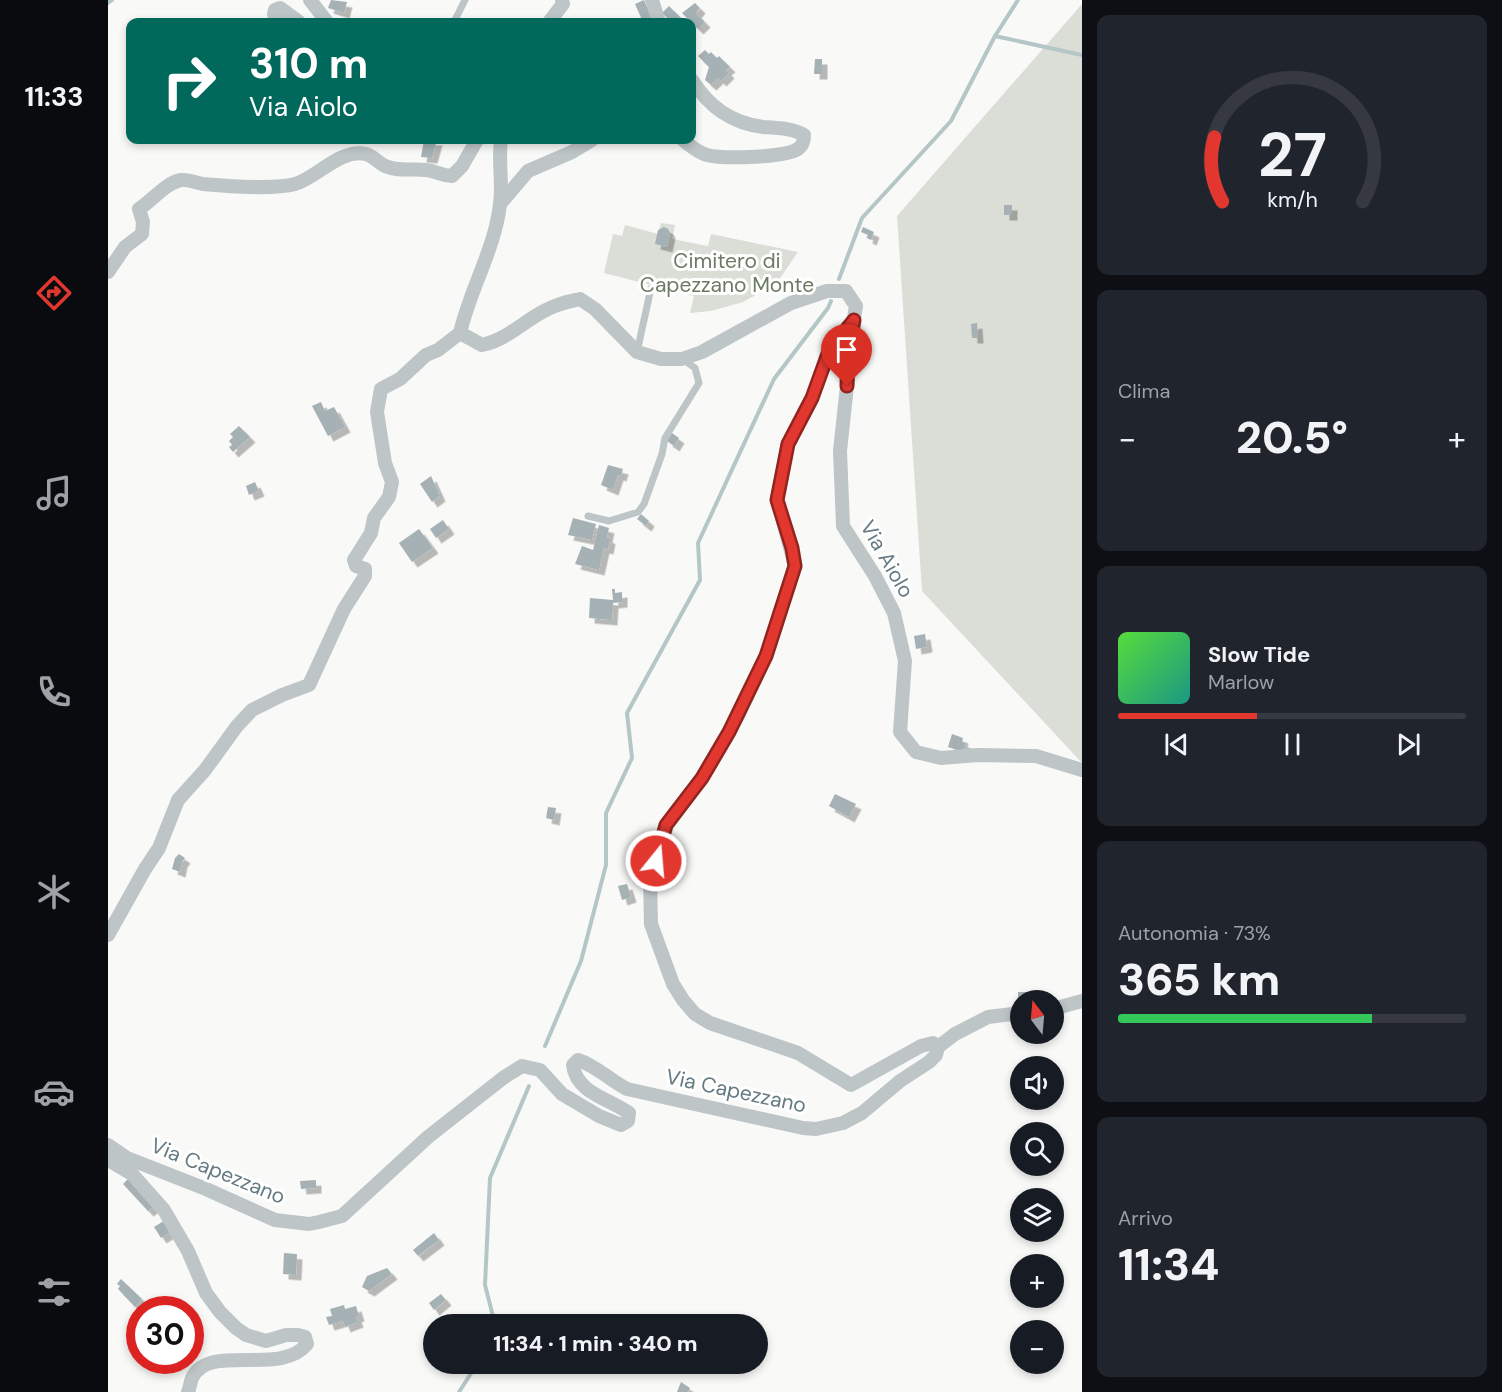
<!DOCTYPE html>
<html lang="it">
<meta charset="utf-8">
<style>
body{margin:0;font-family:"DM Sans",sans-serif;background:#20242c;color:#f1f3f6;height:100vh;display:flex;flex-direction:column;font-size:22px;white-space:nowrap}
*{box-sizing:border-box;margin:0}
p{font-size:20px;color:#9ea1a6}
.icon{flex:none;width:33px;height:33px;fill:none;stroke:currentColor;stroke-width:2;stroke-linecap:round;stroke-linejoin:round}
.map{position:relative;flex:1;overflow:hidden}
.details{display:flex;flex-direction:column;gap:15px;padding:15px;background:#0d0f14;width:420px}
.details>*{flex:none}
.guide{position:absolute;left:18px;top:18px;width:570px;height:126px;border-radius:12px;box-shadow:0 3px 9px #0003;background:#00695c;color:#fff;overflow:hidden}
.needle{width:39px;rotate:344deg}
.buttons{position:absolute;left:902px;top:990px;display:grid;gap:12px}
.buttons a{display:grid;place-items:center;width:54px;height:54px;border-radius:50%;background:#171b24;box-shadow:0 3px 9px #0003;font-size:30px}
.speed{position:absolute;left:18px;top:1296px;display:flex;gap:12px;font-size:30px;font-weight:700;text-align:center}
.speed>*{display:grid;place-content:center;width:78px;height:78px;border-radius:50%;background:#171b24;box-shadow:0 3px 9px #0003;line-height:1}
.speed .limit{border:9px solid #d22;background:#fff;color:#111}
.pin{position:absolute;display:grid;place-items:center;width:51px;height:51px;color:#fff;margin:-62px -26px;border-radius:50% 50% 50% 0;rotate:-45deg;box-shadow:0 0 6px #0007}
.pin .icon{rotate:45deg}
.me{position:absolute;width:66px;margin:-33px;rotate:17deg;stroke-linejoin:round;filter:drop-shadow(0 0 4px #0008)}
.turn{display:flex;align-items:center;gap:21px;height:126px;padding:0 24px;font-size:27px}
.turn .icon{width:78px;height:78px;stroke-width:2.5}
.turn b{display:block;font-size:42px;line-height:51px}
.big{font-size:45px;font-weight:800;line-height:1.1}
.details .tile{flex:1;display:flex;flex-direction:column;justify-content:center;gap:9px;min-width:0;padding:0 21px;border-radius:12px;background:#20242c}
.details .dial{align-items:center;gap:0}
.dial svg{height:156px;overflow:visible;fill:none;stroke:#363941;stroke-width:7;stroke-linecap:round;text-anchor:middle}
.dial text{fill:#f1f3f6;stroke:none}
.song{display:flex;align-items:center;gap:18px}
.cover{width:72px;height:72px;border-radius:9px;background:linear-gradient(135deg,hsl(110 70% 55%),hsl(170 70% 35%))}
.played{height:6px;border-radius:3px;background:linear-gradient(90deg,#e1372f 40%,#363941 40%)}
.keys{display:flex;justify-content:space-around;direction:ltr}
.heat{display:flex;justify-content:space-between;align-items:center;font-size:33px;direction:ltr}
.charge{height:9px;border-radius:4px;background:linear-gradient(90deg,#34c759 73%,#363941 0)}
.trip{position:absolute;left:315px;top:1314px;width:345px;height:60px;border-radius:30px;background:#171b24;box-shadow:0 3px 9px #0003;font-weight:800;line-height:60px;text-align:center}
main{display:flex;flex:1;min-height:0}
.tabs{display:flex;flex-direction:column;width:108px;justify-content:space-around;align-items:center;background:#090b0e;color:#9ea1a6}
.tabs .icon{width:42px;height:42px}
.tabs .selected{color:#e1372f}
.tabs b{font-size:27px;color:#f1f3f6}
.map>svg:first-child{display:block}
</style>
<main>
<nav class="tabs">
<b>11:33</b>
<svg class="icon selected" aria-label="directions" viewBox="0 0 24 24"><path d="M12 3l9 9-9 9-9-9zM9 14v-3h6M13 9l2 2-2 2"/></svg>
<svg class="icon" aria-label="music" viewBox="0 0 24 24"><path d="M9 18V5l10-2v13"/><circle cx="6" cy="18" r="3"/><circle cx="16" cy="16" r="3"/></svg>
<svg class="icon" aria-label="phone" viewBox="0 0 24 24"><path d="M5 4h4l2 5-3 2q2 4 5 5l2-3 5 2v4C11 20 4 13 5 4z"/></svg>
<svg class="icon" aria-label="climate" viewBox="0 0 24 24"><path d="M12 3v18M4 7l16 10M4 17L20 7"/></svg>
<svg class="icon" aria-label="car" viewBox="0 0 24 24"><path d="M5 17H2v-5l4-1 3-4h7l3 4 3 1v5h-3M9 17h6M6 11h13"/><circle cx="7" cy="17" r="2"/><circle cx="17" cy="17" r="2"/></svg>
<svg class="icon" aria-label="filters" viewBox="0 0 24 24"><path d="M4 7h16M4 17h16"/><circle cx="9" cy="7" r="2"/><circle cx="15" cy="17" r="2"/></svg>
</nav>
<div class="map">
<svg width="974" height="1392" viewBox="0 0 974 1392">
<defs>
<filter id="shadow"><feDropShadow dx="5.5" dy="5.5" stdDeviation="0" flood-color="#0004"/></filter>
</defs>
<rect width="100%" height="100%" fill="#f9f9f7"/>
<!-- green -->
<g fill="#daded6">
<polygon points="974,4 974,763 814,591 789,216"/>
<polygon points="553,223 567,225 564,239 600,246 603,234 690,252 668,284 635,302 603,311 582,313 586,296 496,273 505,234 514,236 517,225 550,234"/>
</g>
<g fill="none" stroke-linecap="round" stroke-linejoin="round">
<!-- stream -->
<g stroke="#b5c6c7" stroke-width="4">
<polyline points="0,3 4,0"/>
<polyline points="887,36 974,55"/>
<polyline points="731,279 754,218 843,121 887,36 910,0"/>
<polyline points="437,1046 473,961 498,865 498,813 524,758 519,713 592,580 590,543 666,379 720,308 723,301"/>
<polyline points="387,1324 377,1285 382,1178 421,1086"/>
<polyline points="351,1392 369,1364"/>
</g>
</g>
<!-- building -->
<g fill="#a5b1b5" filter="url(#shadow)">
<polygon points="223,0 239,2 236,13 220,8"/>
<polygon points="536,0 544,19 535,22 527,4"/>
<polygon points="587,3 592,8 588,13 597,22 590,29 574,13"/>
<polygon points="561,6 577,22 563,22 554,13"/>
<polygon points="597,50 601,54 603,52 609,58 611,56 622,67 618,70 621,73 613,81 610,78 603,85 597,80 601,67 590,56"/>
<polygon points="707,59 714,59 714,74 706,74"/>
<polygon points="316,140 329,140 324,158 313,157"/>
<rect x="896" y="205" width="8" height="10"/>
<polygon points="556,227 560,229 562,233 559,247 547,244 550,230"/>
<polygon points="755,227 766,232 763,240 759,238 760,235 753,232"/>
<polygon points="869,323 870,338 864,338 863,324"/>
<polygon points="213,402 217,411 226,407 237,427 220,436 204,406"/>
<polygon points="131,426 142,437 125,452 121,447 124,445 121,441 125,437 122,434"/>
<polygon points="564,433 571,438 566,446 559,441"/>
<polygon points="500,465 515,469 513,476 510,475 505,490 493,485"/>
<polygon points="323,476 332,496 324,502 312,484"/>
<polygon points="147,482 151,491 141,495 138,486"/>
<polygon points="533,514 541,521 538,526 529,519"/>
<polygon points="465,518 488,524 484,540 460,535"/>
<polygon points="335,520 341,529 328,538 322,529"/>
<polygon points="491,525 501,528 499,537 502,539 500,549 496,548 491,570 467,564 474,546 485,550"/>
<polygon points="311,529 325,548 304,562 291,543"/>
<polygon points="504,589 507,589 507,593 514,592 514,602 505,603 504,620 481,618 482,598 505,600"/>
<polygon points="817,634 819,647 808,649 806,636"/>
<polygon points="844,734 855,738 854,742 858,743 855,752 840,747"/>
<polygon points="727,794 748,804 741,817 721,806"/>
<polygon points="440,807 448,808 446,820 438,818"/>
<polygon points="71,854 77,858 74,862 72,872 64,869 67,858"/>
<polygon points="519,884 523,897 514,900 510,886"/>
<polygon points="910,992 925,992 925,1000 912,1000 912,1002 910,1002"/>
<polygon points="22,1177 47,1206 40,1211 15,1184"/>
<polygon points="208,1180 208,1188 193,1189 192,1181"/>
<polygon points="59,1219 66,1230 53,1238 46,1227"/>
<polygon points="326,1233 331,1240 310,1256 305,1250"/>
<polygon points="176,1253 189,1254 188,1275 175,1274"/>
<polygon points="279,1268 284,1274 261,1291 254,1287 259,1276"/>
<polygon points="13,1279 34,1299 27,1307 10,1289 12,1286 9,1284"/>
<polygon points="333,1294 338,1300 326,1310 321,1303"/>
<polygon points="236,1305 237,1309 248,1306 251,1316 248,1317 250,1322 237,1327 235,1321 221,1325 218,1317 224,1316 222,1309"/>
<polygon points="573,1382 582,1388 580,1392 569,1392"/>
</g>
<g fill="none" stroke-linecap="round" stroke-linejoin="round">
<!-- service -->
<g stroke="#bec5c7" stroke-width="7">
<polyline points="346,22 357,0"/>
<polyline points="529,352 543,288"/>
<polyline points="480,516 501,521 530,512 536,504 554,454 557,438 591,383 587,368 576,360"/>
</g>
<!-- minor -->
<g stroke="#bec5c7" stroke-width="14">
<polyline points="202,0 219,22"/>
<polyline points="544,0 551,22"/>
<polyline points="168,22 166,14 167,10 172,8 191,22"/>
<polyline points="441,22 455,4 454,0"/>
<path d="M393,140c-3,21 2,43 -1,64 -5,45 -30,85 -40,129l22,12c24,-5 41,-23 62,-34 12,-7 23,-9 36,-12l15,10 42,43 24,7h21l20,-7 89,-49 36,-12h19l10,15 -8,48 -1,32 -7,65 3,75 32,50 19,37 11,48 -5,71 16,20 25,6 37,-3 58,1 46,14"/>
<path d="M575,140c8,6 14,12 24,15 15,4 82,3 92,-7 4,-3 5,-8 5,-13 -12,-7 -27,-7 -41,-8 -32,-4 -54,-20 -71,-47"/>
<polyline points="392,204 420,171 464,152 484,140"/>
<path d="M0,272l17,-25 17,-13 1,-12 -4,-13c13,-8 26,-26 42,-29 6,-1 15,3 22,4 24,2 69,6 92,0 22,-6 45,-36 71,-30 7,2 13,9 19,12 14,6 27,2 41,4 10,1 14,5 26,6l10,-10 15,-26"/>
<polyline points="0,935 37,869 51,848 70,800 97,770 129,726 144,710 174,695 201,685 236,609 257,576 257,569 248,566 246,560 263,533 266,518 281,497 284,482 277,463 269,412 273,389 292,379 318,355 330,350 352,333"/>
<polyline points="945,1009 974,1001"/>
<polyline points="830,1047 847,1034 880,1017 912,1013"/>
<path d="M0,1145l19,13 79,31 69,31 34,4 10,-2 23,-6 86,-79 75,-59 19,-12 18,4 22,24 37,22 22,9 7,-4 1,-8c-19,-14 -53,-20 -56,-48l5,-5c17,5 33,21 49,29l176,39 13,1 27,-6 19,-10 38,-32 29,-19 7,-7 2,-8 -5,-4 -12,3 -70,39 -53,-32 -88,-30 -15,-9 -12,-14 -10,-16 -22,-60 -1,-45 17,-54 35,-47 36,-62 28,-60 29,-90 -18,-67 11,-55 24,-46 17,-47 25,-31"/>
<path d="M0,1160l24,14 32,36 24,41 18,42 14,19 16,16 10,7 20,6 20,-6h12l7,2 2,7c-26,33 -98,-2 -115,34 -2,5 -2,10 -4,14"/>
</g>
</g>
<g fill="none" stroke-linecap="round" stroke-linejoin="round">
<!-- route casing -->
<g stroke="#92241f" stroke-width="15">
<polyline id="route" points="548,861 558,825 594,778 621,732 658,656 687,566 684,548 669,500 680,444 704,398 721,351 746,320 740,354 739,386"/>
</g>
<!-- route -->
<use href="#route" stroke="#e1372f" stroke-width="10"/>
</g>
<g text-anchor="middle" stroke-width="6" stroke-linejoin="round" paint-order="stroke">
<!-- park labels -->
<g font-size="21" fill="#6c7a64" stroke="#fff">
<text x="619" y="268">Cimitero di<tspan x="619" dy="24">Capezzano Monte</tspan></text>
</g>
<!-- street labels -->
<g font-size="21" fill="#657a82" stroke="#fff">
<text transform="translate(779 559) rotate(60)" y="7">Via Aiolo</text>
<text transform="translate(628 1091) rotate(12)" y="7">Via Capezzano</text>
<text transform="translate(110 1171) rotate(22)" y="7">Via Capezzano</text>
</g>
</g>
</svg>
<div class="buttons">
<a><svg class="needle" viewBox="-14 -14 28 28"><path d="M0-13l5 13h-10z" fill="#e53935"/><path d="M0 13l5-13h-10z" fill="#9ea1a6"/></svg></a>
<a><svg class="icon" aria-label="sound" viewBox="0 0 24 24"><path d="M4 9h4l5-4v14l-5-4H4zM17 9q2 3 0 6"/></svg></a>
<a><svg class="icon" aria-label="search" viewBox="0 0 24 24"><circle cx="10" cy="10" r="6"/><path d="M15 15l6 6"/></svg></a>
<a><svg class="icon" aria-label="layers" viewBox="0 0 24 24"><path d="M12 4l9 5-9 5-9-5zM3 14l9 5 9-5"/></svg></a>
<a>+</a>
<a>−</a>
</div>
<div class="speed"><div class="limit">30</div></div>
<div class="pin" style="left:739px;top:386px;background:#d93025"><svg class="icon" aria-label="arrive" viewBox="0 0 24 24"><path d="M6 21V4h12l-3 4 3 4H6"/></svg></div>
<svg class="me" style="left:548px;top:861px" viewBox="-20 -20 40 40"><circle r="17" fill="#e1372f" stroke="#fff" stroke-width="3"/><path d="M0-11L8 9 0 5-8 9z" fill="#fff"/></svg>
<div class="trip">11:34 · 1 min · 340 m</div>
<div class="guide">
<div class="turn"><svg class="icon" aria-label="right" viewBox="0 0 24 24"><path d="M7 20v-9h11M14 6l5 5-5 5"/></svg><div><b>310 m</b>Via Aiolo</div></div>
</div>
</div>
<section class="details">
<div class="tile dial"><svg viewBox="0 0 100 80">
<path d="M14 69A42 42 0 1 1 86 69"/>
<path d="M14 69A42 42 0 0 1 10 36" stroke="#e1372f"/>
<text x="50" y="56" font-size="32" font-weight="700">27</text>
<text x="50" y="72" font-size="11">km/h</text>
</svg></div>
<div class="tile"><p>Clima</p>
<div class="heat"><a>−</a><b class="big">20.5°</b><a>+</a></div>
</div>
<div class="tile">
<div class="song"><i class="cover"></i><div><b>Slow Tide</b><p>Marlow</p></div></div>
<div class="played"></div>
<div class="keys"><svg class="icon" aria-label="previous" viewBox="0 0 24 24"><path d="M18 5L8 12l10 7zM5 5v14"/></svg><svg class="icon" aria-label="pause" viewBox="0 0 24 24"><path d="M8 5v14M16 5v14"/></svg><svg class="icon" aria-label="next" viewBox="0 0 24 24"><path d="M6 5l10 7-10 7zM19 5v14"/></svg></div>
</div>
<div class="tile"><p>Autonomia · 73%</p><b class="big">365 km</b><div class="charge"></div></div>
<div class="tile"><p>Arrivo</p><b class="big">11:34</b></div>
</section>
</main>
